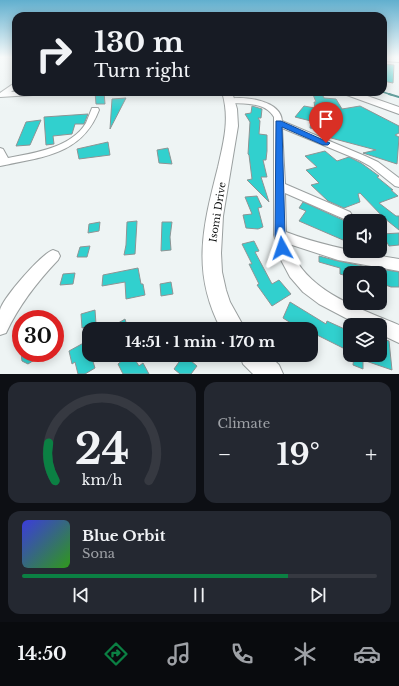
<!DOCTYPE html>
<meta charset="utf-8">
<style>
body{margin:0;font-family:"Libre Baskerville",serif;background:#242831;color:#f1f3f6;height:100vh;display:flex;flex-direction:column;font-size:15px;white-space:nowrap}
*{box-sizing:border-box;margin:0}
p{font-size:13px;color:#9ea1a6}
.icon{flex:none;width:22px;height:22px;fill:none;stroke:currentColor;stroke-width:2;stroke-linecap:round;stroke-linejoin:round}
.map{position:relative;height:374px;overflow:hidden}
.drawer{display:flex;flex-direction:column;gap:8px;padding:8px;background:#0d0f14;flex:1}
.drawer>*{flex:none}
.banner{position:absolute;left:12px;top:12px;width:375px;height:84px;border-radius:12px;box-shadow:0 2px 10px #0003;background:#171b24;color:#f1f3f6;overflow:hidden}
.buttons{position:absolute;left:343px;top:214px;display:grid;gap:8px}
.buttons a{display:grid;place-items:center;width:44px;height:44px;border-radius:8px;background:#171b24;box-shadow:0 2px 10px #0003;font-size:20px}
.speed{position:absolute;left:12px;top:310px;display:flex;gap:8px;font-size:20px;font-weight:700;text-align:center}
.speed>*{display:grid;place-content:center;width:52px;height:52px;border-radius:50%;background:#171b24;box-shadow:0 2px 10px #0003;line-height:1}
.speed .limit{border:6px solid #d22;background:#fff;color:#111}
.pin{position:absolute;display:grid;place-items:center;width:34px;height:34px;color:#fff;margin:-41px -17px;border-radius:50% 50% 50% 0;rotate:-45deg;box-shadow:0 0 4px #0007}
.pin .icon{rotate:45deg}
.me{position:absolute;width:44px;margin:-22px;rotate:355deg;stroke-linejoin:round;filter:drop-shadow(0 0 3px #0008)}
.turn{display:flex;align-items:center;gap:14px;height:84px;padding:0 16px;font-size:18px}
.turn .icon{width:52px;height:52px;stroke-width:2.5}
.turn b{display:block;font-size:28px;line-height:34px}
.big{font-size:30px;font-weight:700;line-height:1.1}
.drawer .tile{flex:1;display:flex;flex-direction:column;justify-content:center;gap:6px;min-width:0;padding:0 14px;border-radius:12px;background:#242831}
.drawer .dial{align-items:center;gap:0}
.dial svg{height:104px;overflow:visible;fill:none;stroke:#363941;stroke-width:7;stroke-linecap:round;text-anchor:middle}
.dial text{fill:#f1f3f6;stroke:none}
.song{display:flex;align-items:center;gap:12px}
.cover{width:48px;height:48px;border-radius:6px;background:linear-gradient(135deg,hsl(240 70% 55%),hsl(110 70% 35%))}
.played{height:4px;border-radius:2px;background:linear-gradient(90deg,#0b8043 75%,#363941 75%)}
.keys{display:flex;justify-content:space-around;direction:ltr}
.heat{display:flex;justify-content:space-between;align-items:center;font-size:22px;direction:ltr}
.drawer .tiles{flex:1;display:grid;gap:8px;grid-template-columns:1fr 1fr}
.tile:last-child{grid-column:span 2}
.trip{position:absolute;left:82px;top:322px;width:236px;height:40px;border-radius:12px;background:#171b24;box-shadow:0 2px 10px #0003;font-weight:700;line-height:40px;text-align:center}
.dock{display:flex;height:64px;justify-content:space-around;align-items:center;background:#090b0e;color:#9ea1a6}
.dock .icon{width:28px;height:28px}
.dock .selected{color:#0b8043}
.dock b{font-size:18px;color:#f1f3f6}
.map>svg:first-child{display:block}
</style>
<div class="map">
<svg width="399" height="374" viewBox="0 0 399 374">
<rect width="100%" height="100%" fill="#eef4f4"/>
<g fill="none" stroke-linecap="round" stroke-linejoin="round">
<!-- stream-far1 -->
<polyline stroke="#2c7c7a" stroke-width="1.5" points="383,92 392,95"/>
<!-- stream -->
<polyline stroke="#2c7c7a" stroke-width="2" points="389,94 399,97"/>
</g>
<!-- building -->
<g fill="#31d0ce" stroke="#8e9494">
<polygon points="383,64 394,65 393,83 383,81"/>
<polygon points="95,92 104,92 105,104 96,104"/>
<polygon points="312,92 321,92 324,98 336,99 342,109 360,106 399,126 399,133 395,135 399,137 397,164 363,153 376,150 331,138 328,136 330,131 310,128 311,121 295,117 304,106 315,108 314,102 316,102"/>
<polygon points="126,98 110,129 112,99"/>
<polygon points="252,106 262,109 261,118 258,118 260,121 259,134 267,135 267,151 266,160 263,160 267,177 261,177 269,202 247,180 252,179 249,155 248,154 250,122 245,114 251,113"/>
<polygon points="88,114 84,124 75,124 72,134 53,136 54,144 46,145 44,117"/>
<polygon points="41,120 30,145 16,146 26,122"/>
<polygon points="108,142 110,155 79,159 77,149"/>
<polygon points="168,148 172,164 159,163 157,150"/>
<polygon points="325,151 337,161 349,157 361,163 379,176 377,177 393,190 391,190 398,196 379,203 396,216 399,216 399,230 384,218 360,193 358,194 360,202 344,208 328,201 311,185 319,183 306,170 317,167 305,156"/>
<polygon points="257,196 262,207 258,208 263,227 258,229 246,228 243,215 252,214 245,197"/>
<polygon points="303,202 345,221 349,220 343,240 299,221 306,211 299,208"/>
<polygon points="137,221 135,254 124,255 126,245 127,222"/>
<polygon points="100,222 99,231 88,233 89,224"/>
<polygon points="162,222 172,222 170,237 171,250 161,251"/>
<polygon points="399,233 399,245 389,246 382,234"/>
<polygon points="254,241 259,251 255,252 272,284 279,280 291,294 272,306 257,285 259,284 249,264 252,264 242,244"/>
<polygon points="90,246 87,257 77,257 80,247"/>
<polygon points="319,256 338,261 378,269 379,273 350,273 350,277 340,274 340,268 319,262"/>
<polygon points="138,268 141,284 143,284 145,295 126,299 125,282 102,286 103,275"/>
<polygon points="380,269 399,272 399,287 391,287 380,283"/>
<polygon points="75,273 73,284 60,285 63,274"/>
<polygon points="171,282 173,294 161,296 160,284"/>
<polygon points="290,302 326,324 327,321 349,331 347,350 311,332 311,329 300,329 283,318"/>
<polygon points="95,310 96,324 82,328 81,314"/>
<polygon points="125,319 128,329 108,329"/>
<polygon points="380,338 389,341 392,370 363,360 363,369 353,365 354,355 380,355"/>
<polygon points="89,340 89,355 91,355 95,368 85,374 78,374 75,362 72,364 69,351"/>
<polygon points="21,353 45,353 28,364 22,361"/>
<polygon points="129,355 132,355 139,366 143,363 149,374 123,374 118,364"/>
<polygon points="184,355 197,366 191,374 180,374 174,369"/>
</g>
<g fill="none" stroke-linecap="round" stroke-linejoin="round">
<!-- street casing -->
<g stroke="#9ba0a0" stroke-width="2">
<g id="street">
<polygon points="16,82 16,88 11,92 53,92 49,94 0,97 0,93"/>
<path d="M228,99c16,-3 53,1 54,22l83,35 13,6 21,16v9l-4,-1 -25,-20 -11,-6 -77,-32 3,56 65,28 2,3 -2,3 -4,2 -4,-2 -57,-25 1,39c37,14 74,21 113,27v12l-61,-11 -49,-16c14,47 70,64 110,81v18l-19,-9v-9h-21l-40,-21 -16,-12 -13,-15 -9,-17 -7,-25v-118c-9,-15 -28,-13 -43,-14h-3z"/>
<path d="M92,108h6l1,2c-17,45 -57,47 -99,56v-18l3,1 5,9c26,-5 63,-10 78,-35 2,-5 4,-10 6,-15z"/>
<path d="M53,250l5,2 2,4 -2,4c-21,22 -39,45 -52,73l-6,2c0,-7 0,-17 0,-25 3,-12 41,-56 53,-60z"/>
</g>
</g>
<!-- secondary casing -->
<g stroke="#9ba0a0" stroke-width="2">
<g id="secondary">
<polygon points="383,57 399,58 399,62 383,61"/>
<path d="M222,92h10l5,17 1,17 -15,90 -2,37 1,19 4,18 4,12 15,27h-24c-30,-57 -18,-103 -3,-162 6,-26 12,-49 4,-75z"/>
<polygon points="342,92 356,92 399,107 399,114 344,94"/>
<polygon points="240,355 269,355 279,365 283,374 253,374 243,364"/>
</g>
</g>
<!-- street -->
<use href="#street" fill="#fff" fill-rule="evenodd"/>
<!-- secondary -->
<use href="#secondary" fill="#fff" fill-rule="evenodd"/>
</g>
<!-- sky -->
<linearGradient id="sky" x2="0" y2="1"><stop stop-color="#61afce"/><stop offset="0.52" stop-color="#f7fafa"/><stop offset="1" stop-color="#f7fafa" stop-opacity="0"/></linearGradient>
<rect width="399" height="110" fill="url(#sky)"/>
<!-- route -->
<polygon fill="#1a73e8" stroke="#114b97" points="276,121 281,121 330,143 328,145 323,145 282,127 285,235 287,248 286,252 282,253 278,252 275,235"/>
<g text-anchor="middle" stroke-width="4" stroke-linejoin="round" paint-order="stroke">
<!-- street labels -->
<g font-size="10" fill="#131515" stroke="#fff">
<text transform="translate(217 212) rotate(-81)" y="4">Isomi Drive</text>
</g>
</g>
</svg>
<div class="buttons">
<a><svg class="icon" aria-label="sound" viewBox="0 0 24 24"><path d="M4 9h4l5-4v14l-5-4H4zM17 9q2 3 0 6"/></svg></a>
<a><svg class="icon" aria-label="search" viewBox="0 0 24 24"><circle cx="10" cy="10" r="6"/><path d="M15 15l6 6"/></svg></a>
<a><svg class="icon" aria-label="layers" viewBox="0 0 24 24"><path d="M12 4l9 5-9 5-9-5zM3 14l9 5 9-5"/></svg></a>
</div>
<div class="speed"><div class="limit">30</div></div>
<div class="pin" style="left:326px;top:143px;background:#d93025"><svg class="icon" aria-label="arrive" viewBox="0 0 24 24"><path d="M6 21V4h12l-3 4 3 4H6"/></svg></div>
<svg class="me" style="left:282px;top:248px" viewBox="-20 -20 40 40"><path d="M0-17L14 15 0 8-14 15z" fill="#1a73e8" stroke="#fff" stroke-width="4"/></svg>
<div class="trip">14:51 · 1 min · 170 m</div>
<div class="banner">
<div class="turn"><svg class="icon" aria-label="right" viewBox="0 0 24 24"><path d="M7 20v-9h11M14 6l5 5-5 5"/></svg><div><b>130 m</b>Turn right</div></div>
</div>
</div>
<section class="drawer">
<div class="tiles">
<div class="tile dial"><svg viewBox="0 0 100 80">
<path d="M14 69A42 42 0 1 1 86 69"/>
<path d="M14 69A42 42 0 0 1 9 40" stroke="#0b8043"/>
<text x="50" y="56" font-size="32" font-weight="700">24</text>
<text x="50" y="72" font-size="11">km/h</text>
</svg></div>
<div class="tile"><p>Climate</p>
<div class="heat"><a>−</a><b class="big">19°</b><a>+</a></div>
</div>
<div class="tile">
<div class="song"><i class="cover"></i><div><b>Blue Orbit</b><p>Sona</p></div></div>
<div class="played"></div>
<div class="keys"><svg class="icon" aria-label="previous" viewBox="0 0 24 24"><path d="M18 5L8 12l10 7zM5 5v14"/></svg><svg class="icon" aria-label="pause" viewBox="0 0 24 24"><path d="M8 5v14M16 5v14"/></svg><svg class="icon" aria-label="next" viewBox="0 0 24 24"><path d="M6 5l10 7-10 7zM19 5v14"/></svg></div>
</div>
</div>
</section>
<nav class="dock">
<b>14:50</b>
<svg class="icon selected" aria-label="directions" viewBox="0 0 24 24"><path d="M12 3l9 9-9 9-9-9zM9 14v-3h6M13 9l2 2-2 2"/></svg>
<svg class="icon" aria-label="music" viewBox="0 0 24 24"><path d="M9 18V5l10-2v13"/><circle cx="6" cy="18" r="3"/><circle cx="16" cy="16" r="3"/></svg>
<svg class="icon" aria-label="phone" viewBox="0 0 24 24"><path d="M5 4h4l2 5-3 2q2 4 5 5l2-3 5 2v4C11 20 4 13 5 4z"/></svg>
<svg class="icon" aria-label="climate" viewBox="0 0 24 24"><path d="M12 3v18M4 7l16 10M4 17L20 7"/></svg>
<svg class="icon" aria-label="car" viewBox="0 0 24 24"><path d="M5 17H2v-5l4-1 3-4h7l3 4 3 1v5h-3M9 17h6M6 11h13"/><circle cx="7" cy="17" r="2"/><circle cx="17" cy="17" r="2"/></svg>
</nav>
